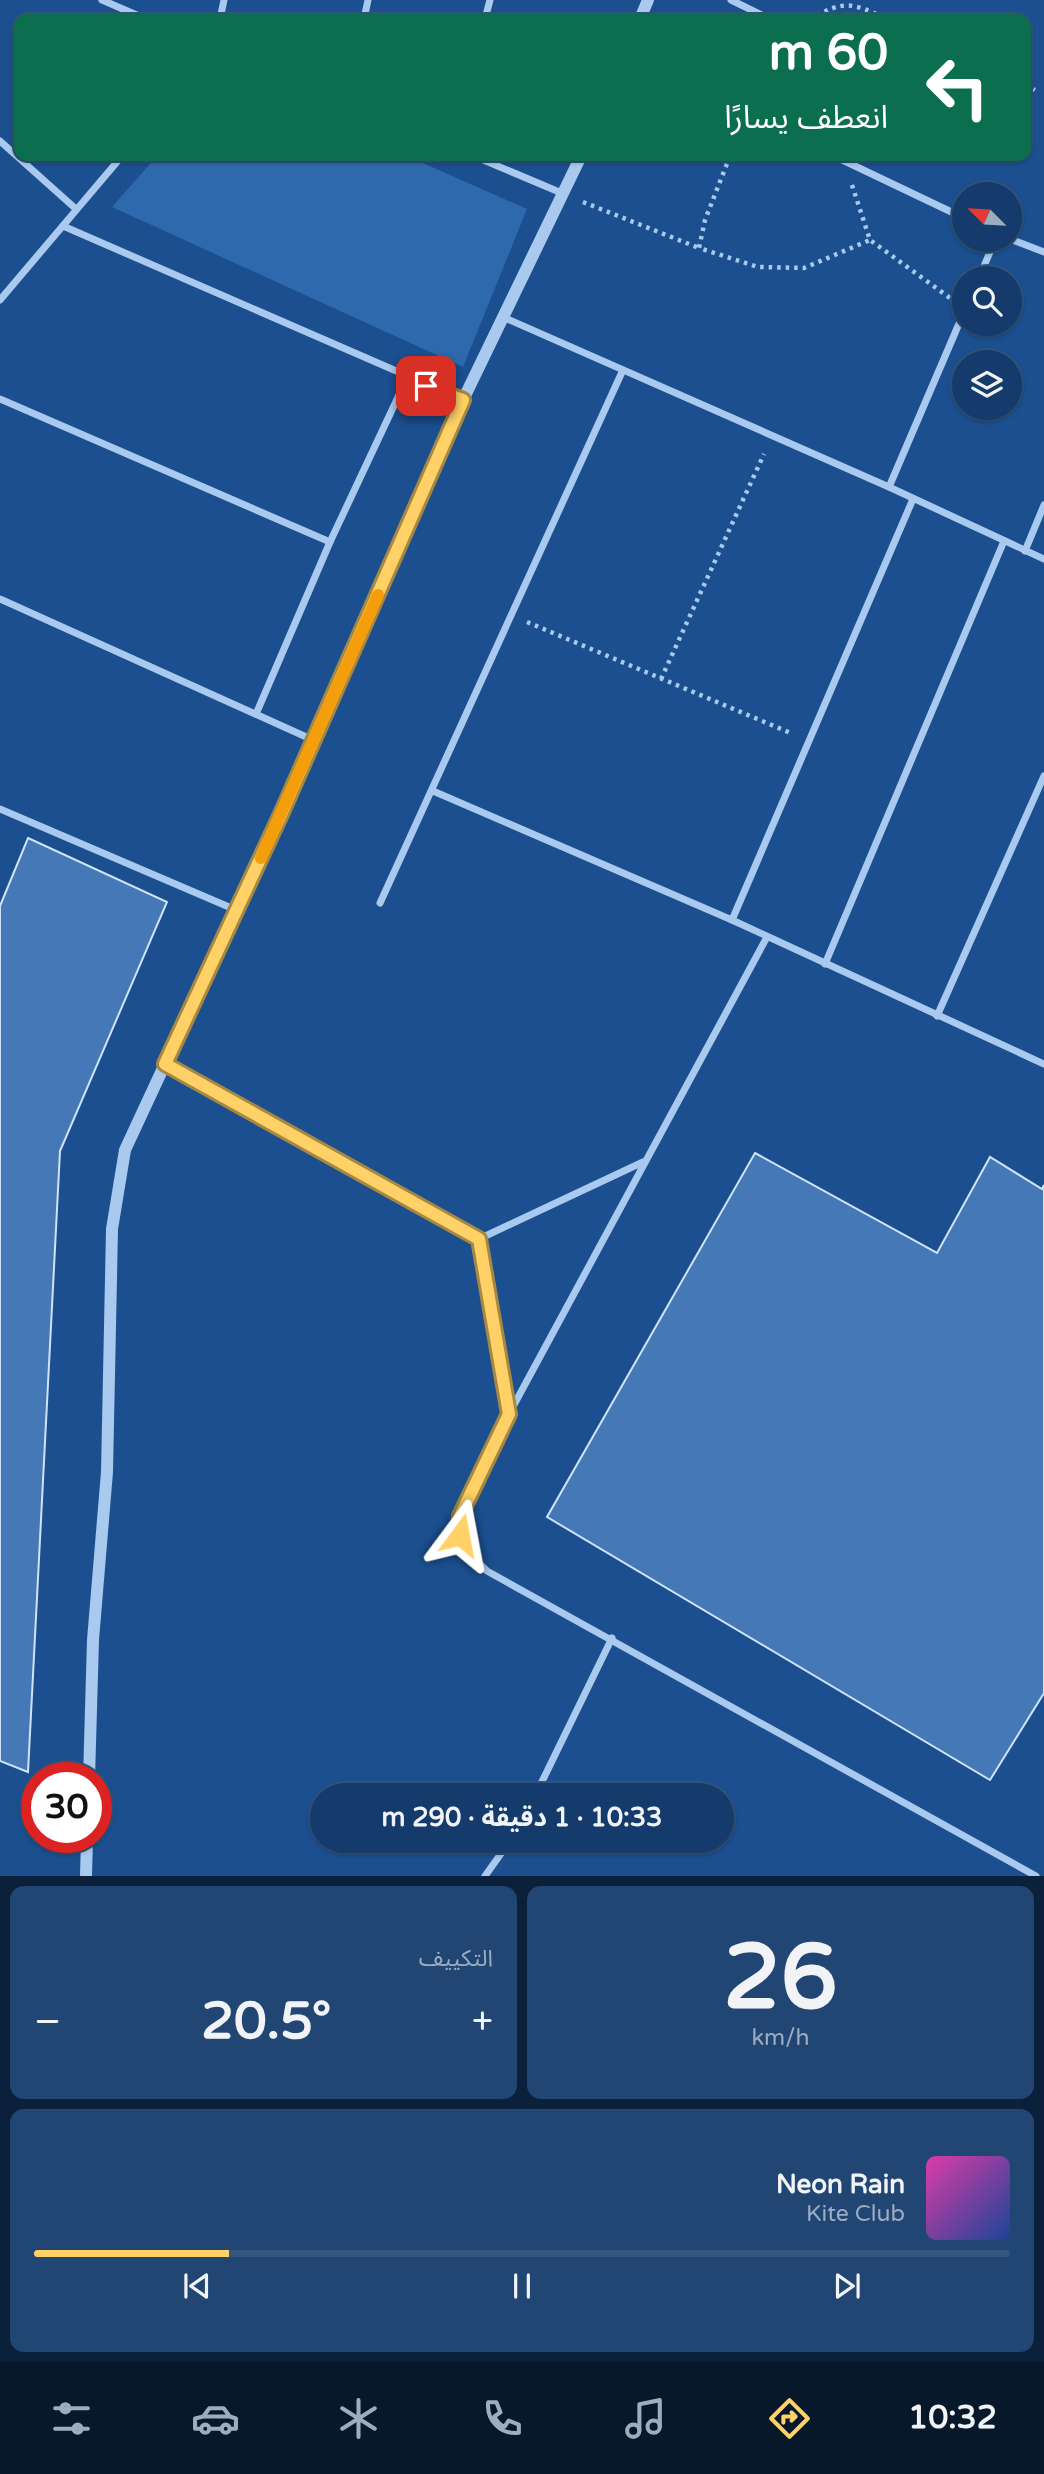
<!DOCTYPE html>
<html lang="ar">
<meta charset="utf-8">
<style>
body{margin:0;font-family:"Varela Round","Noto Sans Arabic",sans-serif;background:#214673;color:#f1f3f6;direction:rtl;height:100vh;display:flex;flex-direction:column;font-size:26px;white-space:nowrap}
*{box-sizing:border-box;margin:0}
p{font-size:23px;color:#9dadc1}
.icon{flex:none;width:38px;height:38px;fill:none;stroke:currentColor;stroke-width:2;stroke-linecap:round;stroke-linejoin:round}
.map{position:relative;height:1876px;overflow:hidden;direction:ltr}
.details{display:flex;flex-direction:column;gap:10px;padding:10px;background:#0b203b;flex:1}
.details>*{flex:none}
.banner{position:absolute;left:14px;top:14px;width:1017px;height:147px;border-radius:14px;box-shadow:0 2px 5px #0004,0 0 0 2px #33557e;direction:rtl;background:#0b6e4f;color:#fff;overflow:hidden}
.needle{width:46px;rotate:294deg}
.tools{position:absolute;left:952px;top:182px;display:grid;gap:14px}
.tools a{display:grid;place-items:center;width:70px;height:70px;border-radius:50%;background:#143b6b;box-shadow:0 2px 5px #0004,0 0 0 2px #33557e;font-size:35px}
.speed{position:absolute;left:21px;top:1762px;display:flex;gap:14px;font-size:35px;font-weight:700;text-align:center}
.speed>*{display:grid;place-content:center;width:91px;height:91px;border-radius:50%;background:#143b6b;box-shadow:0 2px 5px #0004,0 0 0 2px #33557e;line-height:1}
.speed .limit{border:10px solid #d22;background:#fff;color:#111}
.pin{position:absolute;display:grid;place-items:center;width:60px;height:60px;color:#fff;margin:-30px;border-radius:14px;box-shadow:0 4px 10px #0006}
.me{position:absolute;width:77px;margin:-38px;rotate:13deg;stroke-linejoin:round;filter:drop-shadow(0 0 5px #0008)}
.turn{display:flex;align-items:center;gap:24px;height:147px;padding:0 28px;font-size:32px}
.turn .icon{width:91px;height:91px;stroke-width:2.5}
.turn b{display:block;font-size:49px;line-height:60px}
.big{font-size:52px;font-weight:700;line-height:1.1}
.details .card{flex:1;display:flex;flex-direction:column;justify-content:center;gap:10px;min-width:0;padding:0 24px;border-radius:14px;background:#214673}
.details .dial{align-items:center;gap:0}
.dial b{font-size:91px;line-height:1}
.song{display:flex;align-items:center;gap:21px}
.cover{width:84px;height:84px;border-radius:10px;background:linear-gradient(135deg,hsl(320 70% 55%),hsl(220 70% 35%))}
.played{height:7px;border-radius:4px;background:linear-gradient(90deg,#ffd166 20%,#33557e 20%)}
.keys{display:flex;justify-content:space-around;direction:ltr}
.heat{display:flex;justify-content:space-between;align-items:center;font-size:38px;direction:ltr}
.details .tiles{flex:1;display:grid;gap:10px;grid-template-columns:1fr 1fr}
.card:last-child{grid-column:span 2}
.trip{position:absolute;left:310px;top:1783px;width:424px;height:70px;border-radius:35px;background:#143b6b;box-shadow:0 2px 5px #0004,0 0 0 2px #33557e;font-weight:700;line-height:70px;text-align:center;direction:rtl}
.dock{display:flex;height:112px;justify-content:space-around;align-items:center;background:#08182b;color:#9dadc1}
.dock .icon{width:49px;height:49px}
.dock .on{color:#ffd166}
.dock b{font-size:32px;color:#f1f3f6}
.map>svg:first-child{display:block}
</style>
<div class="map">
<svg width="1044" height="1876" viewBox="0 0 1044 1876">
<rect width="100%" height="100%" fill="#1b4f8f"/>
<!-- green -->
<polygon fill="#2e69ad" points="157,156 407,156 527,209 463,367 112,207"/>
<!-- building -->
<g fill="#4478b7" stroke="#cfe3fa" stroke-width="2">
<polygon points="28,838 167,902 60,1151 28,1772 0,1761 0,906"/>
<polygon points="755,1153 937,1253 990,1157 1042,1189 1044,1185 1044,1693 990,1780 547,1517"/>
</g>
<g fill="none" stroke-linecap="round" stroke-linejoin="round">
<!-- path -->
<g stroke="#a9c9ee" stroke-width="4.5" stroke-dasharray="3.5 5" stroke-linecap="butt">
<path d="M809,19c37,-19 40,-17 79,0"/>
<polyline points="1026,85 1035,90"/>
<polyline points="730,156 705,220 699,248 758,267 804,268 870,240"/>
<polyline points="852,185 870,240 950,298"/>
<polyline points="583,202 699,248"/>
<polyline points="527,622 793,734"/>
<polyline points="661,679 764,454"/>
</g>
<!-- minor -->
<g stroke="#a9c9ee" stroke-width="7">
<polyline points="102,0 146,19"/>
<polyline points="731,0 770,19"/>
<polyline points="220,19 224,0"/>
<polyline points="364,19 368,0"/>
<polyline points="485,19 490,0"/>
<polyline points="0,141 76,209"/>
<polyline points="474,156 564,194"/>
<polyline points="834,156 964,218"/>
<polyline points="63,226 463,400"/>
<polyline points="1010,239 1044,252"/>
<polyline points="979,278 995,240"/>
<polyline points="0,300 122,156"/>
<polyline points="503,317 889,487 1044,559"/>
<polyline points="0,399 330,542"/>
<polyline points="889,487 964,312"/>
<polyline points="1025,551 1044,505"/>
<polyline points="0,599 313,740"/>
<polyline points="256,714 330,542 407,378"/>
<polyline points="433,791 732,920 1044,1064"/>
<polyline points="0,809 236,910"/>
<polyline points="380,903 622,372"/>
<polyline points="732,920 913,499"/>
<polyline points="767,937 509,1414 460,1516 459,1535 466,1550 487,1571 1036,1876"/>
<polyline points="825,964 1004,541"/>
<polyline points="937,1016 1044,776"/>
<polyline points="165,1064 479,1239 643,1162"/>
<polyline points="479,1239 509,1414"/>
<polyline points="535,1796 612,1638"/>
<polyline points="485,1876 510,1841"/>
</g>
<!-- tertiary -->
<g stroke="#a9c9ee" stroke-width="12">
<polyline points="640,19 648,0"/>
<polyline points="89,1778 93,1640 107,1472 112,1229 125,1150 282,812 463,400 581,156"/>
<polyline points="86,1876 87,1838"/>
</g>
</g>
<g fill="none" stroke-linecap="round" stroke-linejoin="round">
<!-- route casing -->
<g stroke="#a68842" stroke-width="18">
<polyline id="route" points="426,386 463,400 282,812 165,1064 479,1239 509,1414 460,1516 460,1535"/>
</g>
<!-- route -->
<use href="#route" stroke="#ffd166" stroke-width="12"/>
<!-- slow -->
<polyline stroke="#f59e0b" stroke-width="12" points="261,858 378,595"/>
</g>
</svg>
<div class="tools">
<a><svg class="needle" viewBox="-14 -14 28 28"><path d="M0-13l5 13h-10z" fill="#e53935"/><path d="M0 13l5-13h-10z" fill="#9dadc1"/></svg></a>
<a><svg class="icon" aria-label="search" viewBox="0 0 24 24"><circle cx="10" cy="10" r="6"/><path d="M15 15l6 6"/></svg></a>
<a><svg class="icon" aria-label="layers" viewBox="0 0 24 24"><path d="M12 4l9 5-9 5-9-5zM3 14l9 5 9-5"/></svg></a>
</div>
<div class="speed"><div class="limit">30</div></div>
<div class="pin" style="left:426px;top:386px;background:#d93025"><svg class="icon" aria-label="arrive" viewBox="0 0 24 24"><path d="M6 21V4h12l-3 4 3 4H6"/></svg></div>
<svg class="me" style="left:460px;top:1535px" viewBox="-20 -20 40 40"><path d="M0-17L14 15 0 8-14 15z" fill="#ffd166" stroke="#fff" stroke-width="4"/></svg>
<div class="trip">10:33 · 1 دقيقة · 290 m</div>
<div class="banner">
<div class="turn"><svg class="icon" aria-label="left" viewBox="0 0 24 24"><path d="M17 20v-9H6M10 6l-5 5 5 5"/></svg><div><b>60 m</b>انعطف يسارًا</div></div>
</div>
</div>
<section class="details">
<div class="tiles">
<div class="card dial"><b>26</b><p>km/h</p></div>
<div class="card"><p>التكييف</p>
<div class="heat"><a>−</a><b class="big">20.5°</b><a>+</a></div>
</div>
<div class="card">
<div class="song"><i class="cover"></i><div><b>Neon Rain</b><p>Kite Club</p></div></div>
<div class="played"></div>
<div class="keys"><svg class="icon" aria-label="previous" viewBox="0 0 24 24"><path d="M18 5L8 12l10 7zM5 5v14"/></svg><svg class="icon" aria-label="pause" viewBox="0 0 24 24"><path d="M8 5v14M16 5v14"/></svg><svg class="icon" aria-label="next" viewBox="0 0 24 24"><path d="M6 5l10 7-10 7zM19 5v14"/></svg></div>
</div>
</div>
</section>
<nav class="dock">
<b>10:32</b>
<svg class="icon on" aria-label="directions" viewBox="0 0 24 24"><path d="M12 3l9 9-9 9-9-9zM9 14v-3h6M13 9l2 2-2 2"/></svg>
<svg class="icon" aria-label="music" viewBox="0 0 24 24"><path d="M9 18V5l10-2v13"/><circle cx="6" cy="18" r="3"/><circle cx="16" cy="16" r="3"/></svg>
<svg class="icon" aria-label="phone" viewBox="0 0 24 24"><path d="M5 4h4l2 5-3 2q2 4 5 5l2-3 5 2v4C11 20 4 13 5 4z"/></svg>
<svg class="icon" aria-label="climate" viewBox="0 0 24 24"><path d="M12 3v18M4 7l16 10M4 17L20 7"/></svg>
<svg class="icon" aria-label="car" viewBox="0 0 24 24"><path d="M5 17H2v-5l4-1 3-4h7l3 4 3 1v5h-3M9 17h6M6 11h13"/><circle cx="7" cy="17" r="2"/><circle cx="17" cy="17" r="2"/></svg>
<svg class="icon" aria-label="filters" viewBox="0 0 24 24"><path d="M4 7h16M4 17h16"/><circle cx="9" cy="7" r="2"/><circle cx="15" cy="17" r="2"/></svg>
</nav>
